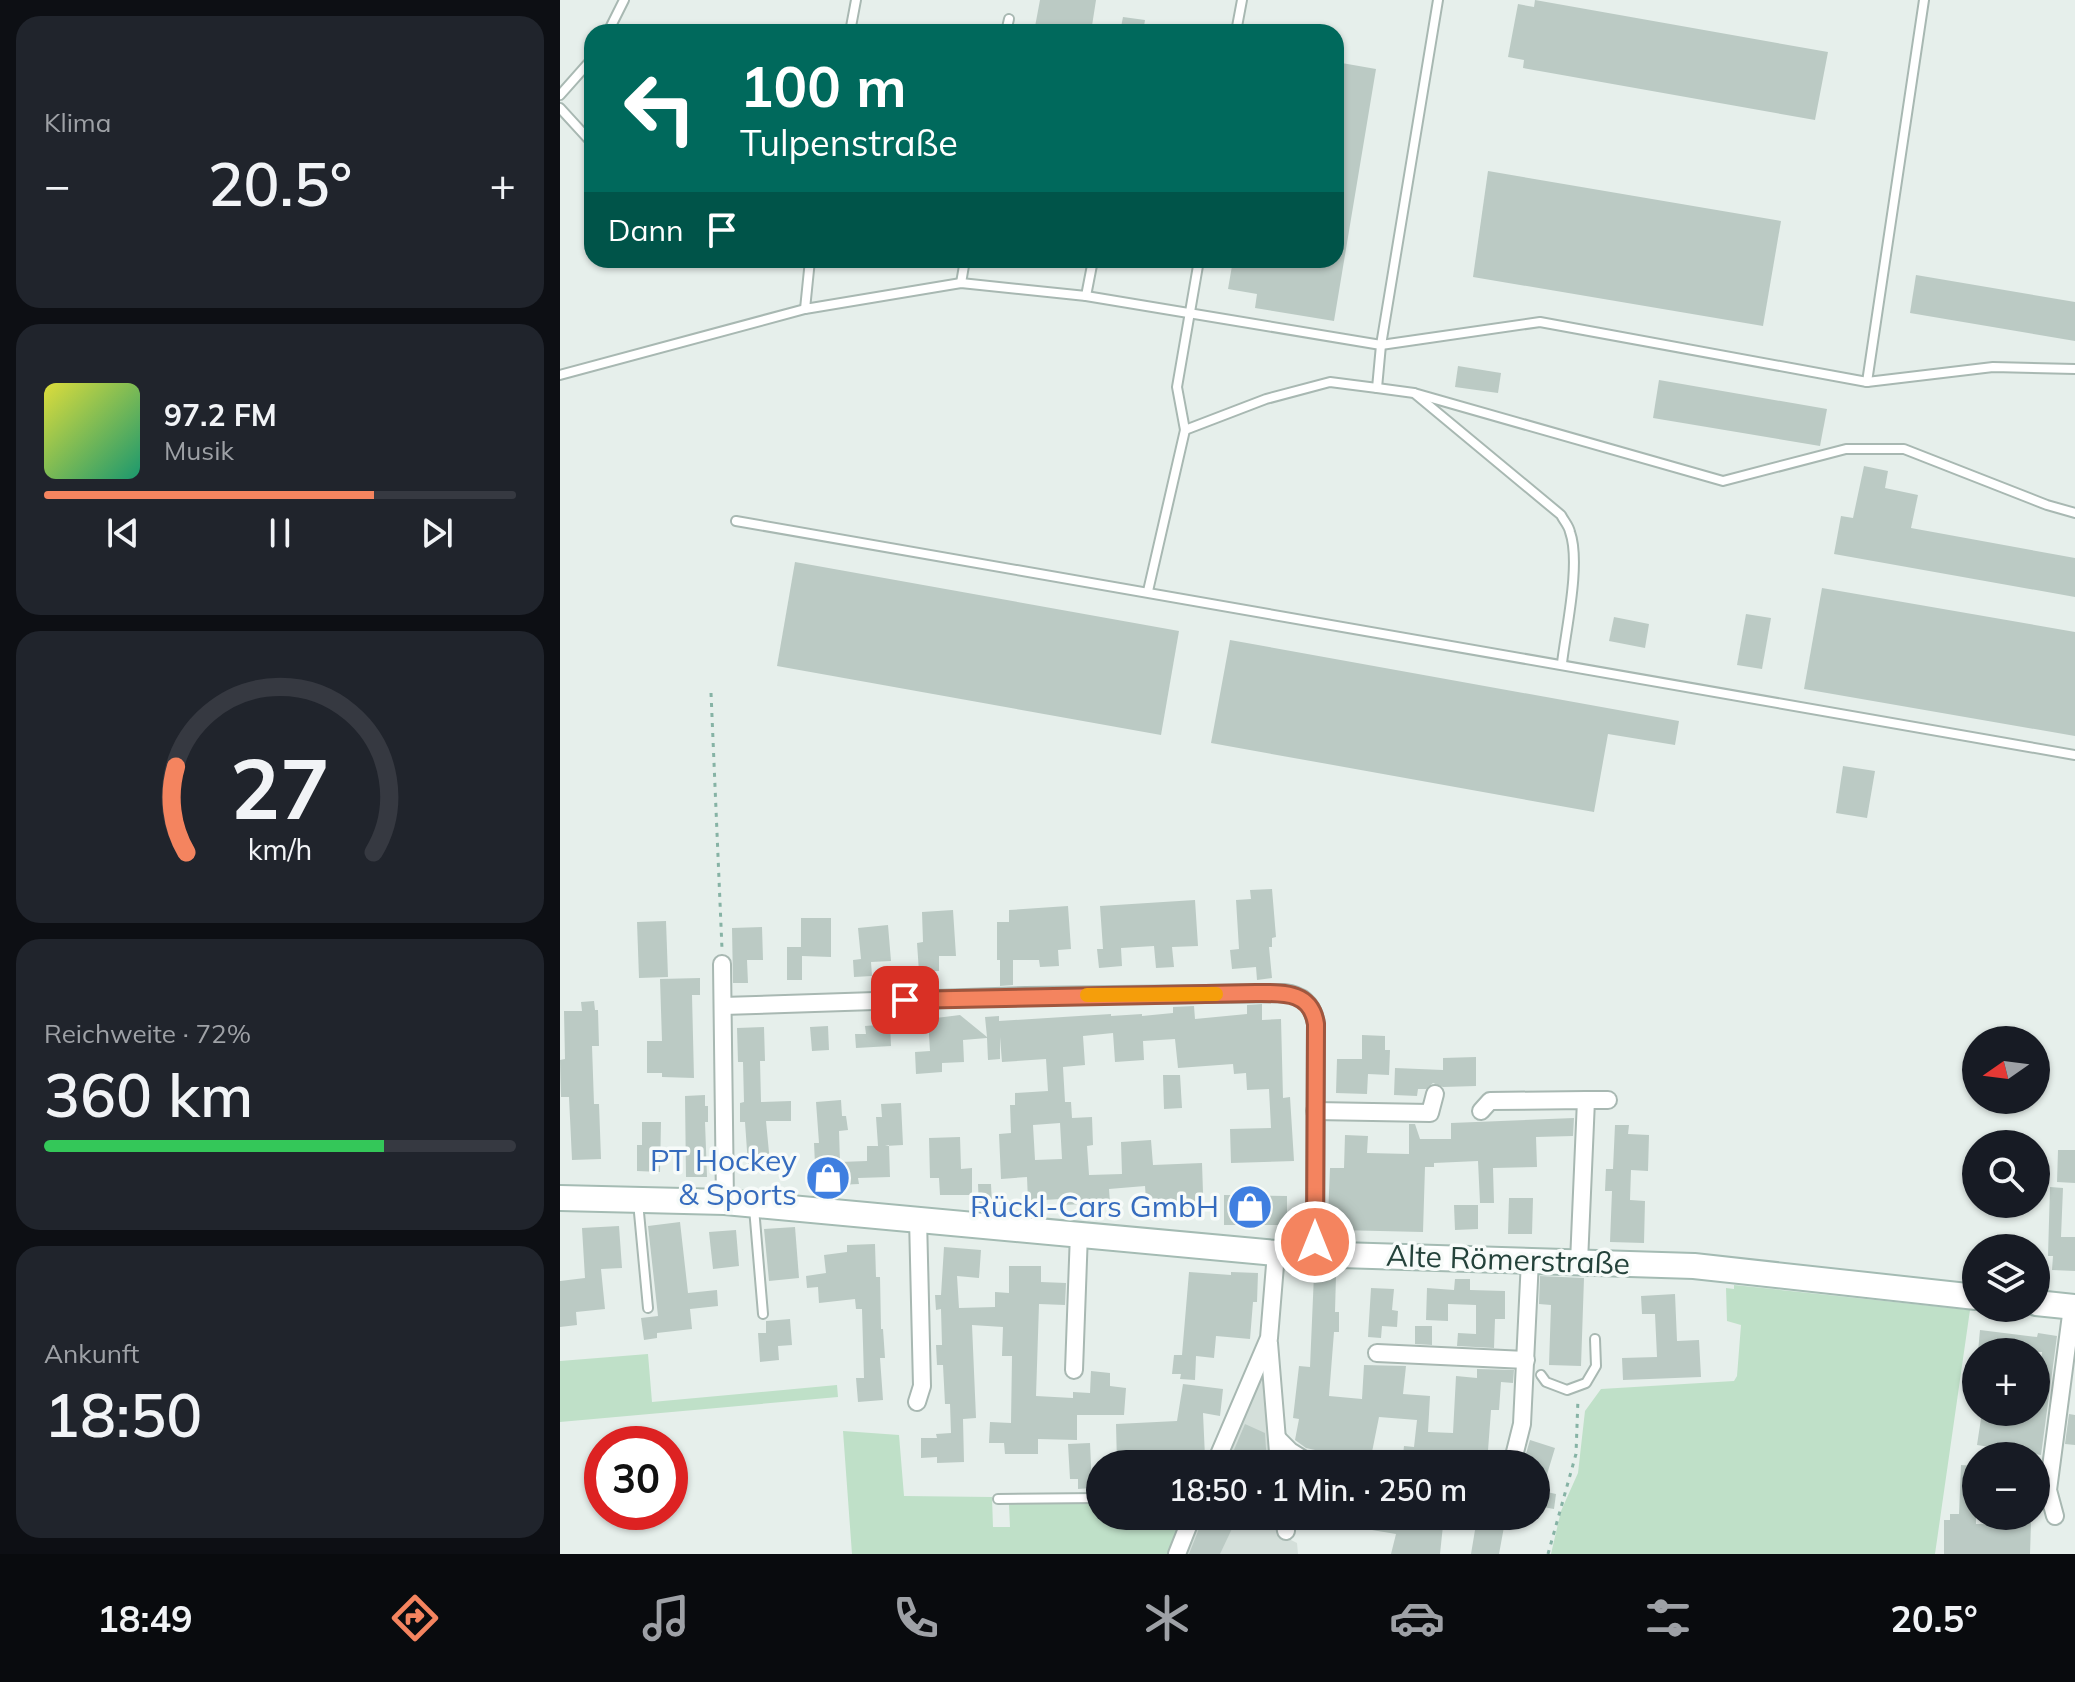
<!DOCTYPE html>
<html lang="de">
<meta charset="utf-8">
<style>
body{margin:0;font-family:Mulish,sans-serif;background:#20242c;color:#f1f3f6;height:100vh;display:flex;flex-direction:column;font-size:30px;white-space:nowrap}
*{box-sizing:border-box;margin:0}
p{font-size:26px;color:#9ea1a6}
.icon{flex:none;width:44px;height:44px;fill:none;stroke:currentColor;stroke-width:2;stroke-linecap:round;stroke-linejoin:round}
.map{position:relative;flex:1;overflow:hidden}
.side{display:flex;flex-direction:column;gap:16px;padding:16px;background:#0d0f14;width:560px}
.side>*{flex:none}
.hud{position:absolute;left:24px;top:24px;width:760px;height:244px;border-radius:24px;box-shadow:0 2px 6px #0004;background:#00695c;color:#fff;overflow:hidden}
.needle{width:52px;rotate:256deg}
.fabs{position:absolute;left:1402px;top:1026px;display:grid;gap:16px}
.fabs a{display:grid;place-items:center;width:88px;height:88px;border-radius:50%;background:#171b24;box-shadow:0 2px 6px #0004;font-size:40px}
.speed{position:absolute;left:24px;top:1426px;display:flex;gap:16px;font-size:40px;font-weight:700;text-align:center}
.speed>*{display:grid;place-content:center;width:104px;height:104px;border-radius:50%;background:#171b24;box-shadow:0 2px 6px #0004;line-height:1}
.speed .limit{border:12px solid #d22;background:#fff;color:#111}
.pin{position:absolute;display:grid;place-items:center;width:68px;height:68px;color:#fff;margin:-34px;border-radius:16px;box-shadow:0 4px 12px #0006}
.me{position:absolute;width:88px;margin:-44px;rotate:0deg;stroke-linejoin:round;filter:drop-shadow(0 0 6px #0008)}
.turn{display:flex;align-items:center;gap:28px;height:168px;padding:0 24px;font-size:36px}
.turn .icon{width:104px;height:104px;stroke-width:2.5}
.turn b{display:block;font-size:56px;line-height:68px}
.then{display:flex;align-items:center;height:76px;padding:0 24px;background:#0003;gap:16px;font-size:30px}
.big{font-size:60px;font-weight:600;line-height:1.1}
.side .card{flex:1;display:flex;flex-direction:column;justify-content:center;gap:12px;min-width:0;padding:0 28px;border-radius:24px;background:#20242c}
.side .dial{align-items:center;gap:0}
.dial svg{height:208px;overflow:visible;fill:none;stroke:#363941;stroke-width:7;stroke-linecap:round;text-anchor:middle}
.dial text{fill:#f1f3f6;stroke:none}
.song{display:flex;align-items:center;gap:24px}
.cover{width:96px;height:96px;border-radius:12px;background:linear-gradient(135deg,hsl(60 70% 55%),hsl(160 70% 35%))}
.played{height:8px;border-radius:4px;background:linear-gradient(90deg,#f4845f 70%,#363941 70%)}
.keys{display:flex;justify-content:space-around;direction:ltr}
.heat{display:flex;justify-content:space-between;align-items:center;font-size:44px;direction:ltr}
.charge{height:12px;border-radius:6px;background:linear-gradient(90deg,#34c759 72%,#363941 0)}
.trip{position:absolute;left:526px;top:1450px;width:464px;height:80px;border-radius:40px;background:#171b24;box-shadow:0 2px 6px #0004;font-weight:600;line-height:80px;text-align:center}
.menu{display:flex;height:128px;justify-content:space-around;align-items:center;background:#090b0e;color:#9ea1a6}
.menu .icon{width:56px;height:56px}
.menu .selected{color:#f4845f}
.menu b{font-size:36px;color:#f1f3f6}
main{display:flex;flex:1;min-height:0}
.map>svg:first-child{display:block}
</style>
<main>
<section class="side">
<div class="card"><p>Klima</p>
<div class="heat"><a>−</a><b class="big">20.5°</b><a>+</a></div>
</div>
<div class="card">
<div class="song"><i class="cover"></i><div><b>97.2 FM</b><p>Musik</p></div></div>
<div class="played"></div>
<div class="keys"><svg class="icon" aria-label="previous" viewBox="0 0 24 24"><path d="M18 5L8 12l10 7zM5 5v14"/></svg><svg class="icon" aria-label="pause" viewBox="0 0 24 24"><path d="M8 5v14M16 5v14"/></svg><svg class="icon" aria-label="next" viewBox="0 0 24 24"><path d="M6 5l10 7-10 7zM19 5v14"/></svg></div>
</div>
<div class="card dial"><svg viewBox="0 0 100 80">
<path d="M14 69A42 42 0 1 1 86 69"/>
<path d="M14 69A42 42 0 0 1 10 36" stroke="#f4845f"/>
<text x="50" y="56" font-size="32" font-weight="700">27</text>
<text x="50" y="72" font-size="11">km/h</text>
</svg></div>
<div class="card"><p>Reichweite · 72%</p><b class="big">360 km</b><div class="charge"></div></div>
<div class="card"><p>Ankunft</p><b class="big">18:50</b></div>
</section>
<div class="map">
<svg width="1515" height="1554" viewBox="0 0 1515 1554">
<rect width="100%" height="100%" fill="#e6efeb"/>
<!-- built -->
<g fill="#d4dfda">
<polygon points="707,1376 712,1464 660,1464 696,1378"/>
<polygon points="639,1516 717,1516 719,1534 737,1543 738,1554 623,1554"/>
</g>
<!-- green -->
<g fill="#bfe0c8">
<polygon points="1174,1285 1410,1310 1375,1554 991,1554 1001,1511 1018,1473 1025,1411 1041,1389 1174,1381 1177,1376 1181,1325 1167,1321 1166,1288 1174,1289"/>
<polygon points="88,1354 92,1402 277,1385 278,1397 0,1422 0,1361"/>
<polygon points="283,1431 339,1435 344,1496 432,1497 433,1527 450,1527 449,1504 540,1503 540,1516 625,1516 609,1554 292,1554"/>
</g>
<!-- building -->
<g fill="#bbcac4" fill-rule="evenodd">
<polygon points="480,0 536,0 531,32 474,32"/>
<polygon points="975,0 1268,52 1255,120 963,68 964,60 948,57 958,4 974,7"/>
<polygon points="563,17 585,20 583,32 560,32"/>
<polygon points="776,62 816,69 774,321 695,308 697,294 668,289 673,260 776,260"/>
<polygon points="928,171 1221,221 1203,326 913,277"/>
<polygon points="1356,275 1515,302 1515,341 1350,313"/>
<polygon points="898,366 941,373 938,393 895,387"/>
<polygon points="1099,380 1267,409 1260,446 1093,418"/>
<polygon points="1304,466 1328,471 1325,488 1358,495 1351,528 1515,558 1515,597 1274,554 1281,516 1293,518"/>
<polygon points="235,562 619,631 601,735 217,666"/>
<polygon points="1262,588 1515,632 1515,736 1244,689"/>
<polygon points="1186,614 1211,618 1202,669 1177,665"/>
<polygon points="1054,617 1089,624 1085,648 1049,641"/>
<polygon points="670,640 1119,721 1115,745 1048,734 1034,812 651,743"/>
<polygon points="1283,766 1315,771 1307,818 1276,813"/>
<polygon points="712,889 716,937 712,938 712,947 709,947 712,978 697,980 696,967 672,969 670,950 679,949 676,900 691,899 690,890"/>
<polygon points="635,900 638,946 612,947 614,967 596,968 594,946 561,948 562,966 539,968 537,949 543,949 540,906"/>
<polygon points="508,906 511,949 498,950 499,966 480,967 479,960 453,960 453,985 440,986 440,960 437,960 437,922 449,922 449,910"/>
<polygon points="393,910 396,956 379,956 379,971 359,972 357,943 363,942 362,912"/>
<polygon points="241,918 271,918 271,957 242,956 242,980 227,980 227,947 241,947"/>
<polygon points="106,921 108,977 79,978 77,922"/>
<polygon points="328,925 331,961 311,962 312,976 294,977 293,960 301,959 298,928"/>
<polygon points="202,927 203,960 187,960 188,983 173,983 172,928"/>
<polygon points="140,978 140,995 132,995 134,1078 102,1077 102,1073 87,1073 87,1041 102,1041 100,979"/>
<polygon points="34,1001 35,1010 38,1010 39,1046 32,1046 34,1104 39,1104 41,1159 12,1160 9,1097 1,1097 0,1060 5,1059 4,1011 22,1011 21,1002"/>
<path d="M702,1004v16l19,-1 2,79 7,-1 4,64 -63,2 -1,-34 41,-1 -2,-39 -22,1 -1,-17 -12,1 -1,-10 -55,4 -3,-29 -32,2 1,19 -29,2 -2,-29 -30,3 2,29 -22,2 2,35h6l1,16 20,-1 1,28 -6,1 2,29 33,-1 -1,-32 30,-2 2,25 49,-2 1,30h-7v15l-33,1v3l-16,2 -2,-28 -36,3 1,14 -50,2v-6l-32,2 -1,-24 -26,2 -2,-45 12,-1 -1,-28h5v-12l33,-2 -2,-32 -44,3 -2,-25v22l-12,1 -1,-22 -24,2 1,22 -22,1v9l-26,2 -1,-22 15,-1 -2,-32 32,-4 27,22 -2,-20 14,-1v5l112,-7v2l31,-2v2l31,-3v-6l21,-1 1,13 52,-5v-9zM500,1123l2,36 -27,1 -2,-35z"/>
<polygon points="330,1024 331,1046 296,1048 295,1034 306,1034 305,1026"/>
<polygon points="268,1026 269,1050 252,1051 250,1027"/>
<polygon points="204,1027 205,1061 200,1061 201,1102 231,1101 231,1121 206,1121 210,1163 188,1165 185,1122 180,1122 180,1103 184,1102 183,1062 178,1062 177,1028"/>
<polygon points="802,1035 825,1036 825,1050 830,1050 829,1075 808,1074 807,1094 776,1093 777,1059 802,1059"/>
<polygon points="916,1057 916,1086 883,1087 873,1083 866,1089 858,1089 857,1096 834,1095 835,1068 883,1070 883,1058"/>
<polygon points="603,1075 620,1075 622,1108 604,1109"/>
<polygon points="145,1095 145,1106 148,1106 148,1122 145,1122 147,1177 126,1177 125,1096"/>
<polygon points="281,1100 282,1116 286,1116 288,1130 279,1131 280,1162 307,1161 307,1146 318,1146 316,1117 322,1117 321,1104 341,1103 343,1145 325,1146 329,1145 330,1177 298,1178 299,1184 256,1186 254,1143 259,1143 256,1102"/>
<polygon points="1014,1118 1013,1136 976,1137 977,1167 933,1168 934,1203 920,1203 918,1161 874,1163 874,1167 865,1167 863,1232 777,1230 778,1217 768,1217 770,1168 784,1168 785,1135 808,1136 807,1153 849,1154 849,1124 855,1124 860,1139 891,1139 891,1123"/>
<polygon points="82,1122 101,1122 100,1172 77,1171 77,1145 82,1145"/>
<polygon points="1055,1125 1069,1125 1068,1134 1089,1135 1088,1171 1071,1170 1070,1200 1085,1201 1084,1243 1050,1242 1052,1191 1045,1191 1046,1169 1053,1169"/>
<polygon points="400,1137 401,1169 412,1168 412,1195 380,1195 379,1178 370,1178 369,1138"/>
<polygon points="1498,1150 1515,1150 1515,1183 1497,1182"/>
<polygon points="418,1184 431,1184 432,1206 419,1207"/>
<polygon points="1490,1187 1503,1188 1501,1237 1515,1237 1515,1271 1492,1270 1493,1256 1488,1256"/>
<polygon points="664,1195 727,1196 727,1225 664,1225"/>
<polygon points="949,1198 973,1198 972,1234 948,1234"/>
<polygon points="894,1205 918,1205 918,1229 895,1230"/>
<polygon points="120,1222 128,1293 157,1290 158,1306 130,1309 132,1329 97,1333 97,1338 84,1340 81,1318 98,1316 88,1226"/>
<polygon points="59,1226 62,1268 41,1269 45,1309 16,1312 17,1325 0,1327 0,1281 25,1278 22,1228"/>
<polygon points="235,1227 239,1278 209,1281 204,1229"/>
<polygon points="176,1230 179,1266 153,1269 149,1232"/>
<polygon points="315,1244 316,1277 320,1277 321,1329 323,1329 325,1358 320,1358 323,1400 298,1402 296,1378 304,1378 302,1309 296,1309 295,1299 259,1303 258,1287 247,1288 246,1276 266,1273 264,1255 287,1252 287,1245"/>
<polygon points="384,1247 421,1250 419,1278 397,1276 399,1308 435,1307 435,1292 449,1293 449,1266 481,1266 481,1282 506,1283 505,1305 479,1304 476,1396 513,1398 513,1392 530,1393 531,1371 550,1373 550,1386 566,1388 564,1415 517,1415 517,1440 478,1439 478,1454 445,1454 444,1443 429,1443 430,1422 451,1423 452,1356 442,1356 443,1327 412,1325 416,1418 403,1419 404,1462 377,1463 377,1457 361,1458 361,1438 377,1438 376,1434 391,1433 390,1404 385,1404 383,1365 377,1365 376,1345 382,1345 381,1309 376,1310 375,1295 381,1295"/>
<polygon points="629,1272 671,1275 671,1272 698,1273 697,1302 693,1302 690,1339 656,1336 654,1358 636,1356 635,1380 620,1379 621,1374 612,1374 614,1355 622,1355"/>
<polygon points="754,1274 776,1275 775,1312 779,1312 779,1332 774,1332 769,1396 802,1399 804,1365 846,1366 843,1394 870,1396 868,1432 893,1433 896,1376 917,1378 917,1369 954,1370 953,1383 941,1382 939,1410 931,1410 927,1464 902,1464 902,1459 872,1456 871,1464 842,1464 844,1446 854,1447 857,1420 819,1417 810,1462 746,1448 735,1440 739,1419 733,1418 739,1366 750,1367"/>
<polygon points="980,1276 1024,1278 1021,1366 989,1365 991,1305 979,1304"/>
<polygon points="895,1279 910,1279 910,1290 945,1291 945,1319 935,1319 934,1348 897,1346 898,1333 916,1334 916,1305 888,1304 888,1321 866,1320 867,1288 894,1290"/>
<polygon points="811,1288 834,1289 832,1310 838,1311 837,1327 822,1326 821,1338 808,1337"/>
<polygon points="1115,1294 1117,1341 1139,1340 1141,1377 1063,1380 1062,1358 1097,1357 1095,1314 1082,1314 1081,1296"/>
<polygon points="230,1319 232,1345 218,1346 219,1360 200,1362 198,1333 206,1333 206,1321"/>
<polygon points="855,1326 872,1326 872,1345 855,1344"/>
<polygon points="1420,1330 1477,1337 1478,1333 1497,1336 1481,1455 1417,1445 1422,1412 1476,1412 1482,1352 1418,1352"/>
<polygon points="623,1384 663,1389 660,1416 643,1413 645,1457 634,1458 634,1464 557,1464 556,1424 617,1421"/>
<polygon points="1509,1414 1515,1415 1515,1445 1505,1444"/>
<polygon points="685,1424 705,1433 707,1464 668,1464"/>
<polygon points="970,1440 995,1448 982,1491 996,1494 994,1509 977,1506 976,1464 963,1464"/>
<polygon points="530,1443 532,1488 518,1489 518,1479 510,1479 508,1444"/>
<polygon points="1401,1465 1416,1466 1416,1524 1471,1523 1470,1554 1384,1554 1384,1520 1390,1520 1390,1514 1399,1514"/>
<polygon points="644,1516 678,1516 660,1554 629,1554"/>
<polygon points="777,1516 884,1516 880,1554 831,1554 836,1534 776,1524"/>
<polygon points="928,1516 946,1516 939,1554 911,1554 917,1518 928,1519"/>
</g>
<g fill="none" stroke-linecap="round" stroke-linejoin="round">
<!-- lane casing -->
<g stroke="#a8b8b2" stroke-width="12">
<g id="lane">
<polyline points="48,32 64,0"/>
<polyline points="290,32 296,0"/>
<polyline points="446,32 449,19"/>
<polyline points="676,32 682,0"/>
<polyline points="0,95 32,59"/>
<polyline points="0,108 32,143"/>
<polyline points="250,260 245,309 401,283 526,296 533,260"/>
<polyline points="401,283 405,260"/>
<polyline points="526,296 821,345 980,322 1307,382 1433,367 1515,369"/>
<polyline points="0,375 245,309"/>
<polyline points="1307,382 1364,0"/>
<path d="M817,388l37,5 147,122c3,6 8,11 9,17 11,31 -4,97 -8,131"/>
<polyline points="854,393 1163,481 1286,449 1344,449 1487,505 1515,513"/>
<polyline points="625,430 706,399 770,382 817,388 821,345 878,0"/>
<polyline points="176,521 1515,755"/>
<polyline points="588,591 625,430 617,387 639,260"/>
<polyline points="78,1202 88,1308"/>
<polyline points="194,1208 203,1314"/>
<polyline points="981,1375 986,1382 1007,1390 1026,1383 1036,1366 1035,1339"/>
<polyline points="438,1499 540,1498"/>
</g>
</g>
<!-- street casing -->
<g stroke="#a8b8b2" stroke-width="20">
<g id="street">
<polyline points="162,964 165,1202"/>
<path d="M163,1006l303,-10 258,-3c19,2 29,12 32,31l-1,230"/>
<polyline points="1026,1100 1048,1100"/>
<polyline points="755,1111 870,1113 875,1094"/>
<polyline points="921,1111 930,1101 1026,1100 1019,1262"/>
<polyline points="709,1343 719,1464"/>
<polyline points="817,1353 966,1360"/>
<polyline points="514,1370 519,1233"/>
<polyline points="357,1402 362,1386 358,1218"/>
<polyline points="718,1439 730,1451 751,1464"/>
<polyline points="655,1464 709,1338 716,1253"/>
<polyline points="952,1464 962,1424 970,1260"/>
<polyline points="724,1516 726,1531"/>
<polyline points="1495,1516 1488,1490 1512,1307"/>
<polyline points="617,1554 632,1516"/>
</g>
</g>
<!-- secondary casing -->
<g stroke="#a4bbb3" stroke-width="28">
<g id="secondary">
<polyline points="0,1198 165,1202 716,1253 1134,1266 1416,1297"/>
<polyline points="1476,1303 1515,1307"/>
</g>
</g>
<!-- path -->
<g stroke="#86b3a5" stroke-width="3" stroke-dasharray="4 6" stroke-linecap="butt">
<polyline points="151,693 162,949"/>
<polyline points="988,1554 1016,1454 1018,1398"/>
</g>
<!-- lane -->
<use href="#lane" stroke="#fff" stroke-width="8"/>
<!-- street -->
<use href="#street" stroke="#fff" stroke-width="16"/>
<!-- secondary -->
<use href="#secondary" stroke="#fff" stroke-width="24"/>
</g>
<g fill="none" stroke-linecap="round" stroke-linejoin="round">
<!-- route casing -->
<g stroke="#9f563e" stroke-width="20">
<path id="route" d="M345,1000l351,-7c27,0 55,-2 60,31l-1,218"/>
</g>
<!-- route -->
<use href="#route" stroke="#f4845f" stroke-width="14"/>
<!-- slow -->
<polyline stroke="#f59e0b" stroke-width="14" points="527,995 656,994"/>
</g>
<!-- icons -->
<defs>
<g id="shop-disc" transform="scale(2.3)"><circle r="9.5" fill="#3f7fe0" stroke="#f7fbf9"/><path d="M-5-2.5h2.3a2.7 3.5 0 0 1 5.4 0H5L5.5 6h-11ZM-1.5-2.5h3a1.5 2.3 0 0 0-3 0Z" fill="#fff"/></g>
</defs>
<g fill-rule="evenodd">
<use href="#shop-disc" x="268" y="1178"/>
<use href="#shop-disc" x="690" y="1207"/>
</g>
<g text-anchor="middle" stroke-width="7" stroke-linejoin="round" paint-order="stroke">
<!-- shop labels -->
<g font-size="30" fill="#366cbe" stroke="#f7fbf9" text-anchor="end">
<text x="237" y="1171">PT Hockey<tspan x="237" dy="34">&amp; Sports</tspan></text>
<text x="659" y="1217">Rückl-Cars GmbH</text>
</g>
<!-- street labels -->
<g font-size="30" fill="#24423a" stroke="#f7fbf9">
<text transform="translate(948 1260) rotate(2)" y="10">Alte Römerstraße</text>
</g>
</g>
</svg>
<div class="fabs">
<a><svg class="needle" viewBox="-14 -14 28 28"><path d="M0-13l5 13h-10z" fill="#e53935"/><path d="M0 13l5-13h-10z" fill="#9ea1a6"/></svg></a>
<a><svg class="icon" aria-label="search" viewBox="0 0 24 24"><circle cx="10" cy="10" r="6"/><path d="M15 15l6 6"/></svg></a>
<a><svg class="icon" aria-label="layers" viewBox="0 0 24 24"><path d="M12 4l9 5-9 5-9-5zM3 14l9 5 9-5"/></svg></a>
<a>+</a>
<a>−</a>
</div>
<div class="speed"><div class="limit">30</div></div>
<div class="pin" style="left:345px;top:1000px;background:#d93025"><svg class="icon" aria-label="arrive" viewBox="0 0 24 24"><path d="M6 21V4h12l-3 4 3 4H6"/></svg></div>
<svg class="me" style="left:755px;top:1242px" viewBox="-20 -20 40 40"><circle r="17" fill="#f4845f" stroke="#fff" stroke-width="3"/><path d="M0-11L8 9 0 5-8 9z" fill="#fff"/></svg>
<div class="trip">18:50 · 1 Min. · 250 m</div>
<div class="hud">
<div class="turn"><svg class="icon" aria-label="left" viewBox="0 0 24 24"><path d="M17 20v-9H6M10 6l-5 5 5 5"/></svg><div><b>100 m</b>Tulpenstraße</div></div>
<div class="then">Dann<svg class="icon" aria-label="arrive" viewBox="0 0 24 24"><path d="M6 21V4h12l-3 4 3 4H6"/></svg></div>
</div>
</div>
</main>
<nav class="menu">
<b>18:49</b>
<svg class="icon selected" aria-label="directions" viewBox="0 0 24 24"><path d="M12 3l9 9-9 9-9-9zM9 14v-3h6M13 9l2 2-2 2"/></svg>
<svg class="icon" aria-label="music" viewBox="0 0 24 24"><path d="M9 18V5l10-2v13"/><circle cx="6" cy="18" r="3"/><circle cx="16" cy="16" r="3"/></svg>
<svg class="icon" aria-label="phone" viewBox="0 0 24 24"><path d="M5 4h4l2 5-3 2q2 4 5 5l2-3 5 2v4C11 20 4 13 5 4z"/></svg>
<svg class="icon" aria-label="climate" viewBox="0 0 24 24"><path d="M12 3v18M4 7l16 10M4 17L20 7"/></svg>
<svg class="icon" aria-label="car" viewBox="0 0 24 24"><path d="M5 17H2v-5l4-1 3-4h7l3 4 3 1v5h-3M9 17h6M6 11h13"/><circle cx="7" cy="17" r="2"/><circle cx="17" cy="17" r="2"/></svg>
<svg class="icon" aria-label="filters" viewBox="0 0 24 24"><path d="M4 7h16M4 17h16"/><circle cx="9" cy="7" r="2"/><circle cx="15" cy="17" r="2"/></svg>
<b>20.5°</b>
</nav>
